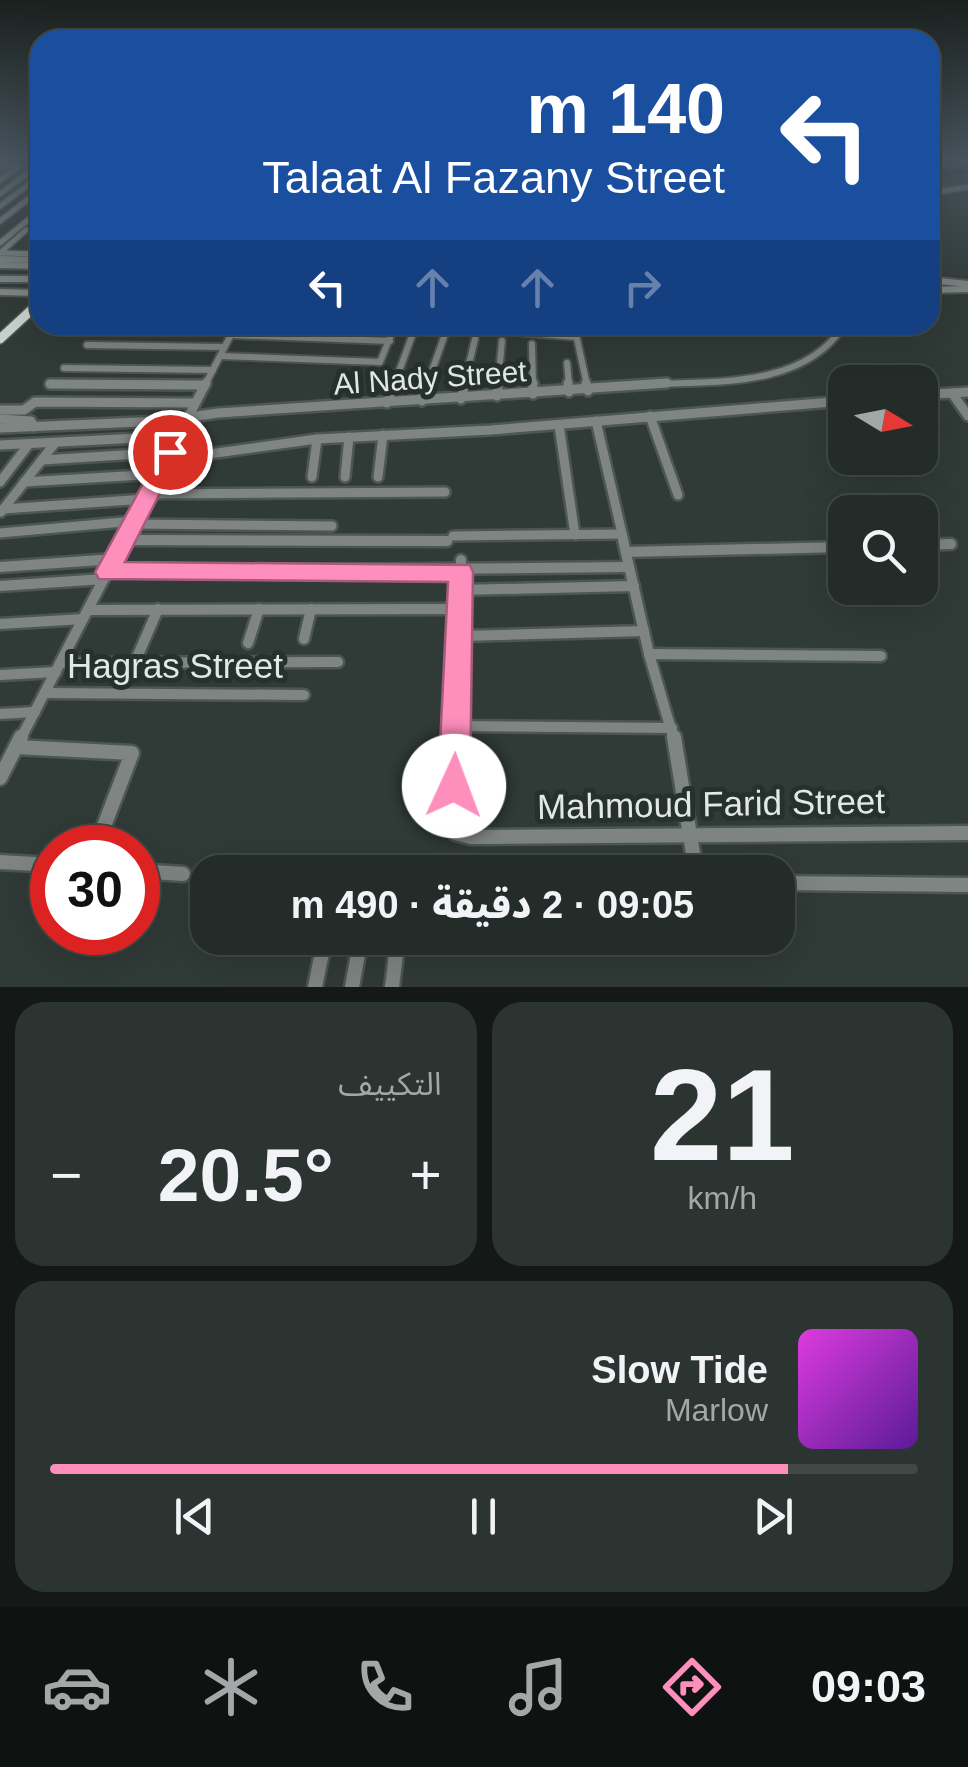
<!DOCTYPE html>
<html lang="ar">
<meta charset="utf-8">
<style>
body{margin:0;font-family:Helvetica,"Noto Sans Arabic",sans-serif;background:#2c3431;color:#f1f3f6;direction:rtl;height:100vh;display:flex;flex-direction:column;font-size:38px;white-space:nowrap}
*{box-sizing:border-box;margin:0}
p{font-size:32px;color:#a3a7a8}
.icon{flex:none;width:55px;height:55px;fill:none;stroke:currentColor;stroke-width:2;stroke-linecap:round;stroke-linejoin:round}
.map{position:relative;height:987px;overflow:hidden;direction:ltr}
.panel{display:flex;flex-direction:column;gap:15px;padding:15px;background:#141817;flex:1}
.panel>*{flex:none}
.banner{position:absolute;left:30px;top:30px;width:910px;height:305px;border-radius:30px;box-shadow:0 10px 40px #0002,0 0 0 2px #414846;direction:rtl;background:#1a4fa0;color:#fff;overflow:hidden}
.needle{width:65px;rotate:100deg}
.controls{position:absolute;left:828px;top:365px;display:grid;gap:20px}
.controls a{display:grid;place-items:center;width:110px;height:110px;border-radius:20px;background:#242c29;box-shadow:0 10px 40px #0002,0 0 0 2px #414846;font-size:50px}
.speed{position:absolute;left:30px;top:825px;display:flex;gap:20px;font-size:50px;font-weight:700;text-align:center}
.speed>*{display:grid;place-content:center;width:130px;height:130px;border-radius:50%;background:#242c29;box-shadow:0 10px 40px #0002,0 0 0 2px #414846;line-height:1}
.speed .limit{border:15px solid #d22;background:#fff;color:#111}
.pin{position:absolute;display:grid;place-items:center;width:85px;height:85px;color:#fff;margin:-42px;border:5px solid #fff;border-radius:50%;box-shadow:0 2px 10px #0007}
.me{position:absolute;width:110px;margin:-55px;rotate:2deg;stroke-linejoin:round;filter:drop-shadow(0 0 8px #0008)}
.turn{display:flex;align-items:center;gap:35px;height:210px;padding:0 50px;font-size:45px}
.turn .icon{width:130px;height:130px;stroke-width:2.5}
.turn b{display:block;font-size:70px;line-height:85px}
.lanes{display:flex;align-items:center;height:95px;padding:0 50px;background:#0003;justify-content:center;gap:50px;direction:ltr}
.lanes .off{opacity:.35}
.big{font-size:75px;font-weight:800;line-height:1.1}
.panel .widget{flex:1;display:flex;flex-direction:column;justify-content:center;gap:15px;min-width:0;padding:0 35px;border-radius:30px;background:#2c3431}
.panel .dial{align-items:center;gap:0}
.dial b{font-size:130px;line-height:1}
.song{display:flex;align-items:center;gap:30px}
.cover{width:120px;height:120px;border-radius:15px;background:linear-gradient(135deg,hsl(300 70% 55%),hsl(270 70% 35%))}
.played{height:10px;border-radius:5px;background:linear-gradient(90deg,#fe8ebc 85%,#414846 85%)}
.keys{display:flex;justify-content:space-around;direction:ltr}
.heat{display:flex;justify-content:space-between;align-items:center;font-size:55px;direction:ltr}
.panel .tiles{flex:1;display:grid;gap:15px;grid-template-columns:1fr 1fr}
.widget:last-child{grid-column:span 2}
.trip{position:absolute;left:190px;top:855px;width:605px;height:100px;border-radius:30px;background:#242c29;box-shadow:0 10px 40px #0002,0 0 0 2px #414846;font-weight:800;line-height:100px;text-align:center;direction:rtl}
.menu{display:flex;height:160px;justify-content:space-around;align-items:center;background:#0e1210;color:#a3a7a8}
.menu .icon{width:70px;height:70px}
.menu .active{color:#fe8ebc}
.menu b{font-size:45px;color:#f1f3f6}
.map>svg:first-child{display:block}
</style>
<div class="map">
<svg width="968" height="987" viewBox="0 0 968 987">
<rect width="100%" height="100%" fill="#303a37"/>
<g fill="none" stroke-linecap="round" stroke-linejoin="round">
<!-- canal -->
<polyline stroke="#02231c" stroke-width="6" points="930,175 968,170"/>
<!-- minor-far4 casing -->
<g stroke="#4c5653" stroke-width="8">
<g id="minor-far4">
<polyline points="0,165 40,163"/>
<polyline points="0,180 20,165"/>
<polyline points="930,193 968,187"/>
<polyline points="0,194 40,164"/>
<polyline points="0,206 40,176"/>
<polyline points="0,221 40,190"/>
<polyline points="0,243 40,210"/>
<polyline points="0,253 40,254"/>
<polyline points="0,253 26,230"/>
<polyline points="0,259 33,260"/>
</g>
</g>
<!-- minor-far3 casing -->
<g stroke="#4c5653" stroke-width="10">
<g id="minor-far3">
<polyline points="0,259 40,260"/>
<polyline points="0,265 40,266"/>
<polyline points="0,279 40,279"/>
<polyline points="930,280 968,284"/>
<polyline points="930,290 968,289"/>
<polyline points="0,292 40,293"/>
<polyline points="247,325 393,332"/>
<polyline points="432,325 576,337"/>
<polyline points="574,325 587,385"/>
<polyline points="104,328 234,329"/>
<polyline points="231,335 390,341"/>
<polyline points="532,344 533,385"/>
<polyline points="87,345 224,347"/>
<polyline points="220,356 380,362 395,325"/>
<polyline points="567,363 569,385"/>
<polyline points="64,368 213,370"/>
<polyline points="50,384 205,385"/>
<polyline points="205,385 236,325"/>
<polyline points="394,385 416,325"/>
<polyline points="427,385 444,337"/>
<polyline points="464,385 475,339"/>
<polyline points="498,385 502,341"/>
<path d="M631,385c69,-5 171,8 213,-60"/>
</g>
</g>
<!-- minor-far2 casing -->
<g stroke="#4c5653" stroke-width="14">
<g id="minor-far2">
<polyline points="533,383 533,394"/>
<polyline points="568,383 569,392"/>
<polyline points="586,383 588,391"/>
<polyline points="50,384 205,385"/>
<polyline points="952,393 968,416"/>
<polyline points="920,395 968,392"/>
<polyline points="497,396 498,383"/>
<polyline points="461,399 465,383"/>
<polyline points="422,401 428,383"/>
<polyline points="387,403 395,383"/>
<polyline points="0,410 24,410 35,402 195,403"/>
<polyline points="650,416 678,495"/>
<polyline points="0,419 31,421 34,427"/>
<polyline points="596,421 624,542"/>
<polyline points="559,425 575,535"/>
<polyline points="0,428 163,421 218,413 667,383"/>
<polyline points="0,445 179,436"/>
<polyline points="42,460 170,452"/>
<polyline points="166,460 317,439 491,430 845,401"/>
<polyline points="312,477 317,439"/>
<polyline points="345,477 349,437"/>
<polyline points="378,477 383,435"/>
<polyline points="0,482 29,444"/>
<polyline points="24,482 159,474"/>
<polyline points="148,494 445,492"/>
<polyline points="3,509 146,499"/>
<polyline points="1,512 55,443"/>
<polyline points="133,524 332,526"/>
<polyline points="0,533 134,521"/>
<polyline points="453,536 622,534"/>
<polyline points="125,540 447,541"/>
<polyline points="123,542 206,383"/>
</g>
</g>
<!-- minor-far1 casing -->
<g stroke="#4c5653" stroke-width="15">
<g id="minor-far1">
<polyline points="125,540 447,541"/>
<polyline points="623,540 649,654 674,740"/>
<polyline points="920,545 951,544"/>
<polyline points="626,552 845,547"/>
<polyline points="0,567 115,559"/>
<polyline points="108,572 629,567"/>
<polyline points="0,586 104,579"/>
<polyline points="460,590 634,586"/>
<polyline points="88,610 460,609"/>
<polyline points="0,624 83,619"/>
<polyline points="460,636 644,631"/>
<polyline points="304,639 311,609"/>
<polyline points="248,643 259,609"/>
<polyline points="649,654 881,656"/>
<polyline points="135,662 158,609"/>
<polyline points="60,663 338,662"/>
<polyline points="0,675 56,672"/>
<polyline points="45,693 304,695"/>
<polyline points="0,714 35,712"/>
<polyline points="456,726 672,728"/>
<polyline points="20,740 124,540"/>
<polyline points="455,740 461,560"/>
</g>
</g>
<!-- minor casing -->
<g stroke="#4c5653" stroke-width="19">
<g id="minor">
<polyline points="455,737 455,833 471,837 968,833"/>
<polyline points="674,737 696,872"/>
<polyline points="16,747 132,753 101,834"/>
<polyline points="0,778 21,737"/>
<polyline points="0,862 52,865"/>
<polyline points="138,871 183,874"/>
<polyline points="778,883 968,885"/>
<polyline points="315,987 325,938"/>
<polyline points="352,987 361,938"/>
<polyline points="392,987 398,938"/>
</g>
</g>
<!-- major-far1 casing -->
<g stroke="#4c5653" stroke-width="9">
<polyline id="major-far1" points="930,161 946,159"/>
</g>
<!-- major casing -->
<g stroke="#4c5653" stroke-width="12">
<polyline id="major" points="0,339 40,302"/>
</g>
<!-- minor-far4 -->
<use href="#minor-far4" stroke="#7f8583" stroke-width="5"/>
<!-- minor-far3 -->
<use href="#minor-far3" stroke="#7f8583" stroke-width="6"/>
<!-- minor-far2 -->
<use href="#minor-far2" stroke="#7f8583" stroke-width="9"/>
<!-- minor-far1 -->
<use href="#minor-far1" stroke="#7f8583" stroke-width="10"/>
<!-- minor -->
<use href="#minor" stroke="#7f8583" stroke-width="14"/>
<!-- major-far1 -->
<use href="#major-far1" stroke="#c7d1ce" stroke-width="6"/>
<!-- major -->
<use href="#major" stroke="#c7d1ce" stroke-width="9"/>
</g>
<!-- sky -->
<linearGradient id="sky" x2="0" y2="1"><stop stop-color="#1a201e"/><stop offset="0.54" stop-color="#48555e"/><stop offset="1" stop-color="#48555e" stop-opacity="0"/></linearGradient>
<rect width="968" height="297" fill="url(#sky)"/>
<!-- route -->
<polygon fill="#fe8ebc" stroke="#a55c7a" stroke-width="2.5" points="170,444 181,452 125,562 470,565 473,572 470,786 465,797 454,802 442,797 438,786 448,582 99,579 95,572 99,565 160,452"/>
<g text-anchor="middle" stroke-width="10" stroke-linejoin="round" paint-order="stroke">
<!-- street labels -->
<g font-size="30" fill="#e2e8e6" stroke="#26302d">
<text transform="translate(430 378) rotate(-4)" y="10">Al Nady Street</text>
</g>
<!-- near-street labels -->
<g font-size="35" fill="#e2e8e6" stroke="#26302d">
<text x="175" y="678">Hagras Street</text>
<text transform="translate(711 804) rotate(-1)" y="12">Mahmoud Farid Street</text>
</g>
</g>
</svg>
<div class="controls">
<a><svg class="needle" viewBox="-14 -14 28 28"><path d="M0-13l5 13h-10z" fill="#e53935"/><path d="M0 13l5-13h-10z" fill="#a3a7a8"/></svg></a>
<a><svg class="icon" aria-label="search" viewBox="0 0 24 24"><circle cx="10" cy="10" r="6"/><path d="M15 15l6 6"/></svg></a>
</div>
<div class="speed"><div class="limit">30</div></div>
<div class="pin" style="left:170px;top:452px;background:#d93025"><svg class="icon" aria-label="arrive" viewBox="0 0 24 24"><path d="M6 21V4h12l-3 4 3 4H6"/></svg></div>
<svg class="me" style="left:454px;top:786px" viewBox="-20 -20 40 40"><circle r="19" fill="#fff"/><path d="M0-13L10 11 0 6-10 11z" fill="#fe8ebc"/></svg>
<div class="trip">09:05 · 2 دقيقة · 490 m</div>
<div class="banner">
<div class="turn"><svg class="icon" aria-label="left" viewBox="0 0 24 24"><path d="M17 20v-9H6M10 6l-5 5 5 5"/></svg><div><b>140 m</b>Talaat Al Fazany Street</div></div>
<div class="lanes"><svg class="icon" aria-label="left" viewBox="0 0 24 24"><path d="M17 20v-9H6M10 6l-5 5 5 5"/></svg><svg class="icon off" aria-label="ahead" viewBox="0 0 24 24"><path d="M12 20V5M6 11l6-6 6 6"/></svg><svg class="icon off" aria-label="ahead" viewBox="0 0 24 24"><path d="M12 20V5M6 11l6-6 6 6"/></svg><svg class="icon off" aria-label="right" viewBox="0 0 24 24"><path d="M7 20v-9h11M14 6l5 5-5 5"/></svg></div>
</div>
</div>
<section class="panel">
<div class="tiles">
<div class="widget dial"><b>21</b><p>km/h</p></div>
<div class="widget"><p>التكييف</p>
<div class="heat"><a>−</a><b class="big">20.5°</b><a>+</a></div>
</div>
<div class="widget">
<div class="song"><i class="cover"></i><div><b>Slow Tide</b><p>Marlow</p></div></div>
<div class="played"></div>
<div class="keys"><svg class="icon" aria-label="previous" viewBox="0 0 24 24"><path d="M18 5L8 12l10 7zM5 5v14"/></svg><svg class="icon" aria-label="pause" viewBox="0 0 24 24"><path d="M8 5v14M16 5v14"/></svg><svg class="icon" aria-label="next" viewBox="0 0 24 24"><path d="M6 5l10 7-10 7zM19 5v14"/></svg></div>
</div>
</div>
</section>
<nav class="menu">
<b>09:03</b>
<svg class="icon active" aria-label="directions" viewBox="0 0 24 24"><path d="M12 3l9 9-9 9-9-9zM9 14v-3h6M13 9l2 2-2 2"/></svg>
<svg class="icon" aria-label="music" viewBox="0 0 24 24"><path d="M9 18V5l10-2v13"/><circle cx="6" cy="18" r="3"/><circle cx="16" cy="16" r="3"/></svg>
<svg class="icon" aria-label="phone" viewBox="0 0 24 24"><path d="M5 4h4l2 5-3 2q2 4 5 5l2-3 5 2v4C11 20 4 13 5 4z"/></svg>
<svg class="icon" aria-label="climate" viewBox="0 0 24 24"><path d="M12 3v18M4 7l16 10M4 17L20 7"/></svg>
<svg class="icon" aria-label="car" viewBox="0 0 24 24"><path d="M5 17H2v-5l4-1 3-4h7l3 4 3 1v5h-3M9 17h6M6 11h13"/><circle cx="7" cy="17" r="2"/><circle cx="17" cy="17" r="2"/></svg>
</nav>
